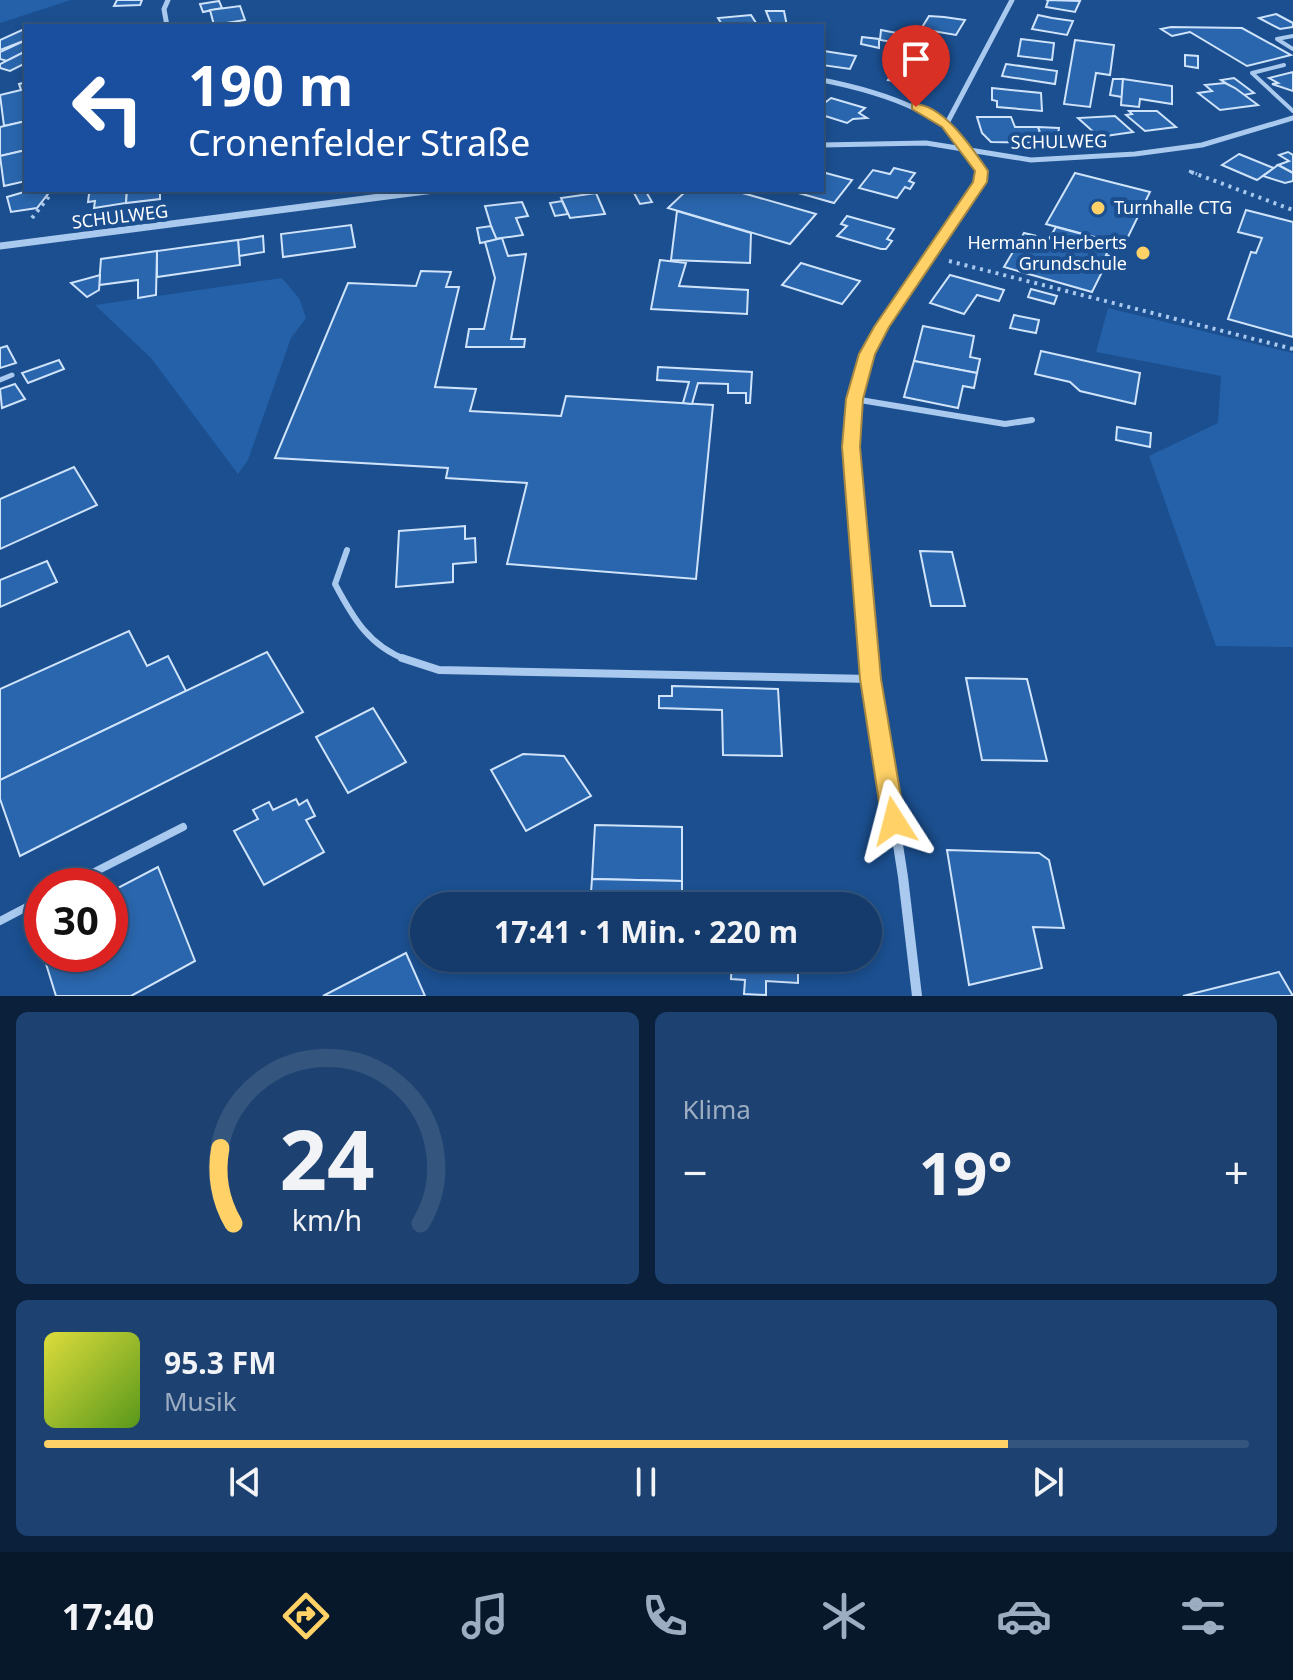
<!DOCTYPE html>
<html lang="de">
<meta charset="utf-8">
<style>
body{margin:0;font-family:"Noto Sans",sans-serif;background:#1d4271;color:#f1f3f6;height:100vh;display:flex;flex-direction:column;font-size:30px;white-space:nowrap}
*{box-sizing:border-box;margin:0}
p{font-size:26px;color:#9dadc1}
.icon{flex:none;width:44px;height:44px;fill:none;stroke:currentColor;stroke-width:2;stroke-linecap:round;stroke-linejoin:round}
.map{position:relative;height:996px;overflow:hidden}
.side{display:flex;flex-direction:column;gap:16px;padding:16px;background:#0b203b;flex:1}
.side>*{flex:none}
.hud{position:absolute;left:24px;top:24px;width:800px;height:168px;border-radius:0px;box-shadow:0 4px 12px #0003,0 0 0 2px #33557e;background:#1a4fa0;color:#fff;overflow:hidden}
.speed{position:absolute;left:24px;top:868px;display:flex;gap:16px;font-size:40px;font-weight:700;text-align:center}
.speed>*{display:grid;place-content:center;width:104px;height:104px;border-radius:50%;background:#143b6b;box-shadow:0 4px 12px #0003,0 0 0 2px #33557e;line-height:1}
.speed .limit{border:12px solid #d22;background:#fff;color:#111}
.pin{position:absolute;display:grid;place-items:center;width:68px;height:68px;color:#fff;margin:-82px -34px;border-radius:50% 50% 50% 0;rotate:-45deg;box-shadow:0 0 8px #0007}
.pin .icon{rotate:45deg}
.me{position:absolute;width:88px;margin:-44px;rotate:351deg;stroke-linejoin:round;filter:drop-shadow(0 0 6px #0008)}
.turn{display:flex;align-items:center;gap:28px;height:168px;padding:0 32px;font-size:36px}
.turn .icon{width:104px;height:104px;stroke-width:2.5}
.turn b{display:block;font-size:56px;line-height:68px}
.big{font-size:60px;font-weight:700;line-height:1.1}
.side .tile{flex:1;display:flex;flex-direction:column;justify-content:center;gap:12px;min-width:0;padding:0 28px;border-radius:12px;background:#1d4271}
.side .dial{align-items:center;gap:0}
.dial svg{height:208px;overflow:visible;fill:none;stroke:#33557e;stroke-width:7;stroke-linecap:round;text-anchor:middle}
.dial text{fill:#f1f3f6;stroke:none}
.song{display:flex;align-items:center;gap:24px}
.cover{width:96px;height:96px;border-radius:12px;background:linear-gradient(135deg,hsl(60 70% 55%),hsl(90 70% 35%))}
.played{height:8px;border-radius:4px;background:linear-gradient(90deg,#ffd166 80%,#33557e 80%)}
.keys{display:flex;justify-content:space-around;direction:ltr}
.heat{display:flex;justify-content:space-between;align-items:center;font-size:44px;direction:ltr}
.side .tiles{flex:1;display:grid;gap:16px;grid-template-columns:1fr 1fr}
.tile:last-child{grid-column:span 2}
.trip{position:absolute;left:410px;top:892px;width:472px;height:80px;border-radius:40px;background:#143b6b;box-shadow:0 4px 12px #0003,0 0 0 2px #33557e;font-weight:700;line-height:80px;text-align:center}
.dock{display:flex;height:128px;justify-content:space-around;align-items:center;background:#08182b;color:#9dadc1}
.dock .icon{width:56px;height:56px}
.dock .selected{color:#ffd166}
.dock b{font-size:36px;color:#f1f3f6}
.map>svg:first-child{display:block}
</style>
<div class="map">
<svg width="1293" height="996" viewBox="0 0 1293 996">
<rect width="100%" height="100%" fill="#1b4f8f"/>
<!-- green -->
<g fill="#2461a8">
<polygon points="0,0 71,0 0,23"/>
<polygon points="282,278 299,298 306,318 291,338 248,460 238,474 151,358 95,305"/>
<polygon points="1108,308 1293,353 1293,647 1216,646 1149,456 1218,423 1221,376 1096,352"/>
</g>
<!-- building -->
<g fill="#2a66ad" stroke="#cfe3fa" stroke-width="2">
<polygon points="117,0 142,0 140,5 114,6"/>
<polygon points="219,1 222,8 203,12 200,4"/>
<polygon points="1048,1 1047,0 1080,1 1075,12 1046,7"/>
<polygon points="240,6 245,20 214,25 210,10"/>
<polygon points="766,11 784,11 787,26 772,26"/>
<polygon points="1276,14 1293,23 1293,27 1280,29 1259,18"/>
<polygon points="751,15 758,26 723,26 718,18"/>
<polygon points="1038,15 1052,18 1073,21 1067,35 1032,29"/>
<polygon points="929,16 944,17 965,20 956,35 921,29"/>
<polygon points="1171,27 1242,28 1291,55 1247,66 1190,32 1172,36 1161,29"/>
<polygon points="22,30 26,31 26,40 0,50 0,40"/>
<polygon points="881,30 928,39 940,41 935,49 880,40"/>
<polygon points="862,37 879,39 879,48 861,44"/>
<polygon points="1021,39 1054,43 1052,60 1018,56"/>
<polygon points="26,40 26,51 7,61 0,59 0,52"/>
<polygon points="1075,40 1114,45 1110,75 1096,73 1090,107 1064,104"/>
<polygon points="910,45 947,51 936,62 943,63 927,87 888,80"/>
<polygon points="26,51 26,63 10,71 0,68 0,64"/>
<polygon points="824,51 856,56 850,69 822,65"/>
<polygon points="1185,55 1198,56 1198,68 1185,66"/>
<polygon points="1006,64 1057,71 1055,84 1002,76"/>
<polygon points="1293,72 1293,91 1272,84 1278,83 1269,78"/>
<polygon points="1234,78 1254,93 1244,95 1221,80"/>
<polygon points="1113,79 1123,79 1122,97 1110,95"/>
<polygon points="1123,79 1172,86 1172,104 1140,99 1139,107 1121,105"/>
<polygon points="26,82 26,121 4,126 0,95 21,90 19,84"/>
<polygon points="1225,83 1235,88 1258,105 1220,110 1198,93 1212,91 1205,85"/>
<polygon points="992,88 1041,93 1042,111 997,107 997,101 992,100"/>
<polygon points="831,98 865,108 859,113 867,118 853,119 847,123 822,115 822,105"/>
<polygon points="1129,111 1157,111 1176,127 1145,131 1126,115 1132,114"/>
<polygon points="1115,116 1133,132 1099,137 1078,118"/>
<polygon points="977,117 1011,117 1015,127 1038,127 1044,143 991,142 982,133"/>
<polygon points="26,121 26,150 0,156 0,127"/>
<polygon points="1038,127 1059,128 1057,142 1044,142"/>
<polygon points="26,150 26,181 4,186 0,156"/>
<polygon points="1288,152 1293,155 1293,173 1278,165 1289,161 1279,155"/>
<polygon points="1239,154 1271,167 1274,168 1257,180 1222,165"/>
<polygon points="1278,165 1293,173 1293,181 1285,183 1263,176"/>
<polygon points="894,168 915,173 909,181 914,183 910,189 905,187 897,198 859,188 873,170 890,174"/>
<polygon points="822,172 852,180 834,203 788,190 822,190"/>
<polygon points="1075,173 1150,192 1124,245 1046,224"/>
<polygon points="31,190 51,190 37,208 11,212 7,197"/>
<polygon points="96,190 127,190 126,203 94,208 95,201 88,202 89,194"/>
<polygon points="127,190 160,190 160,199 126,203"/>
<polygon points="645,190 652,202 640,204 633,191"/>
<polygon points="687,190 732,190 816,214 790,244 668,208"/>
<polygon points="596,193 605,214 570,218 561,198"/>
<polygon points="562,201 568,214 555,216 550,203"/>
<polygon points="522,202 528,216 516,218 523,235 495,239 485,206"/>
<polygon points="1246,210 1293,222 1293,337 1228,319 1251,252 1256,253 1262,238 1238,232"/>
<polygon points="677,211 751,233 750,263 671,260"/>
<polygon points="847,216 894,229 887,239 892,241 886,249 881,249 837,236 847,226 841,224"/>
<polygon points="351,225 355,247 283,257 281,234"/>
<polygon points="491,226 497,240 480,243 477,228"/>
<polygon points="1056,227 1112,242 1106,255 1110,256 1092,292 1004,267 1024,233 1049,239"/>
<polygon points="263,236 264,252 239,256 238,240"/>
<polygon points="502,238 508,256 526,254 511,339 525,339 524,347 466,347 469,329 484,329 495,278 485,242"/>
<polygon points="238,240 240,265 157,277 157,251"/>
<polygon points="157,251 156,295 138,298 138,280 99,285 101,259"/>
<polygon points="660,260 686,263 679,286 748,290 747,314 651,309"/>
<polygon points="801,263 860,281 842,304 782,285"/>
<polygon points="421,271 451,272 446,287 459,287 435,387 476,389 470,411 561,416 566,396 713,405 696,579 507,564 527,483 446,478 448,468 275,458 348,283 416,286"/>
<polygon points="100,275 99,290 87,297 71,283"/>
<polygon points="950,275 1004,290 999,301 977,295 964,314 930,303"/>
<polygon points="1031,289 1057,296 1054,304 1028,297"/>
<polygon points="1014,315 1039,320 1036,333 1010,328"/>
<polygon points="923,326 974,336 970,357 980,359 977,373 914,361"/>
<polygon points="7,346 16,363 0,368 0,348"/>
<polygon points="1041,351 1140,373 1135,404 1080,391 1070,382 1035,374"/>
<polygon points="59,360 64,369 28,383 22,373"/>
<polygon points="914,361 977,373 974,388 963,386 958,408 904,397"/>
<polygon points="658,367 752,372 750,403 746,403 746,393 728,393 728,384 698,383 692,404 683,403 689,382 657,380"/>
<polygon points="15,384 25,399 2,408 0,389"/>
<polygon points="1117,427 1151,433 1150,447 1116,440"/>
<polygon points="74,467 97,505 0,549 0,499"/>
<polygon points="465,526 465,539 475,538 476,562 453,564 453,582 396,587 399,531"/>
<polygon points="920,551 952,552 965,606 931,606"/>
<polygon points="47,561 57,582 0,607 0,580"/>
<polygon points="129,631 147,666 168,656 186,691 0,780 0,689"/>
<polygon points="267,652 303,712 20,856 0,799 0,780"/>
<polygon points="966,678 1027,679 1047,761 982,760"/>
<polygon points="672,686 778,689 782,756 723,755 722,710 659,708 659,696 672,696"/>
<polygon points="373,708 406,762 348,793 316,737"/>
<polygon points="523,754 564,756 591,796 526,831 491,770"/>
<polygon points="296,799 299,805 307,800 315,816 306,820 324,852 264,885 234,831 258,819 253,810 269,802 273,810"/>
<polygon points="595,825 682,827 682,881 592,879"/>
<polygon points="947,850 1039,853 1049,860 1064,928 1033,927 1042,968 969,985"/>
<polygon points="158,867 195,961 131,996 56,996 43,954 110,954 110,892"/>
<polygon points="592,879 682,881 682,906 590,906"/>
<polygon points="686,899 803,906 686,906"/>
<polygon points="406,953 425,996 323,996"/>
<polygon points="732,958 798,958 798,983 766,981 766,995 744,994 745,980 731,979"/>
<polygon points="1279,972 1293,996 1183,996"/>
</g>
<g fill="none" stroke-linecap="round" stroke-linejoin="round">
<!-- path-far1 -->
<polyline stroke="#a9c9ee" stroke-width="3" stroke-dasharray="3 4" stroke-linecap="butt" points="1189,171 1197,174"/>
<!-- path -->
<g stroke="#a9c9ee" stroke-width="4" stroke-dasharray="3 5" stroke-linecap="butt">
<polyline points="1191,172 1293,210"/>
<polyline points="32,218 54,190"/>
<polyline points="949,261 1293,349"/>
</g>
<!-- lane-far3 -->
<g stroke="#a9c9ee" stroke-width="4">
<polyline points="1293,36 1277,39 1293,49"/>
<polyline points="1284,65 1252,73 1293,111"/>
</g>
<!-- lane-far2 -->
<polyline stroke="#a9c9ee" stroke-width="5" points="0,380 12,375"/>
<!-- lane-far1 -->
<g stroke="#a9c9ee" stroke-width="6">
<polyline points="854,399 1005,424 1032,420"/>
<path d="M347,550l-12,34c18,34 34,62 72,76"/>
</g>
<!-- lane -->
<g stroke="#a9c9ee" stroke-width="8">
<polyline points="402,658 439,670 871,679"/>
<polyline points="67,886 183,827"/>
<polyline points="0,921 42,899"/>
</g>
<!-- street-far3 -->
<g stroke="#a9c9ee" stroke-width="5">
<polyline points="167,26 164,9 168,0"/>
<path d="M822,80c51,10 145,35 159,94"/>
<polyline points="946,125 1012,0"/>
<polyline points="822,145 926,143 1031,160 1135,154 1202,145 1293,118"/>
</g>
<!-- street-far2 -->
<g stroke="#a9c9ee" stroke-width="7">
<polyline points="0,246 434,190"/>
<path d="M857,390c22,-77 78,-142 123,-208l2,-10"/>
</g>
<!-- street-far1 -->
<polyline stroke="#a9c9ee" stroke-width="8" points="857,388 851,447 869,660"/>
<!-- street -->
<polyline stroke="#a9c9ee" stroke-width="10" points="869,658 903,877 917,996"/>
</g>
<!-- route -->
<path fill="#ffd166" stroke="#a68842" stroke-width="2" d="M912,104c30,-2 61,45 76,67l-1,11 -98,145 -14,27 -12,45 -3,48 21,232 24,142 -3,7 -8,3 -9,-3 -3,-7 -22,-142 -18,-232 4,-48 13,-45 15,-27 99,-145 2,-11 -33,-44 -30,-18z"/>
<!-- markers -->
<g fill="#ffd166" stroke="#1b4f8f" stroke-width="3">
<circle cx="1098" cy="208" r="8"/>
<circle cx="1143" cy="253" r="8"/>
</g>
<g text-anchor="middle" stroke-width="8" stroke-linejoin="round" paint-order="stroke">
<!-- far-street labels -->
<g font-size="18" fill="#fff" stroke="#1b4f8f">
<text transform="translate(1059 142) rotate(-1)" y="6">SCHULWEG</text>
<text transform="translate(120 217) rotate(-7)" y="6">SCHULWEG</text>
</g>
<!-- far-poi labels -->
<g font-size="18" fill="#fff" stroke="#1b4f8f" text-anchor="start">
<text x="1114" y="214">Turnhalle CTG</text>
<text x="1127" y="249" text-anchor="end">Hermann Herberts<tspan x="1127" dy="21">Grundschule</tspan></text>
</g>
</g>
</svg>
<div class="speed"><div class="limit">30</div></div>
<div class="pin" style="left:916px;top:107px;background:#d93025"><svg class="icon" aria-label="arrive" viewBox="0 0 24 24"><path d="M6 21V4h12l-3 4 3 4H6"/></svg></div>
<svg class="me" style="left:894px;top:821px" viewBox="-20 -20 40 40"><path d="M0-17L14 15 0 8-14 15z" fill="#ffd166" stroke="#fff" stroke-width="4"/></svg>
<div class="trip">17:41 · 1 Min. · 220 m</div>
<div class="hud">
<div class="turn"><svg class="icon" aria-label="left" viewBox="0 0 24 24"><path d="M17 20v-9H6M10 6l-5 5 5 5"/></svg><div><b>190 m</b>Cronenfelder Straße</div></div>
</div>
</div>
<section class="side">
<div class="tiles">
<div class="tile dial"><svg viewBox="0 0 100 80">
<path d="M14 69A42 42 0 1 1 86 69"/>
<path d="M14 69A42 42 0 0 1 9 40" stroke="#ffd166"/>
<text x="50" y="56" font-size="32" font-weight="700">24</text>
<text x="50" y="72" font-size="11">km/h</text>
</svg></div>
<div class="tile"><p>Klima</p>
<div class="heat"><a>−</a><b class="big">19°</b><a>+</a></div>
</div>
<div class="tile">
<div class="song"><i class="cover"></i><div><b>95.3 FM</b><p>Musik</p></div></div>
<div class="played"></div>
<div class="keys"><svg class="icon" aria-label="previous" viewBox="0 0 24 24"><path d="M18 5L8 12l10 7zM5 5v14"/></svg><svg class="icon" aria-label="pause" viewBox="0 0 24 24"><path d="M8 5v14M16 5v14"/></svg><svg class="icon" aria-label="next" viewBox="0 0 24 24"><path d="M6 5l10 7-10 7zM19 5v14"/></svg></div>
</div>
</div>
</section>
<nav class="dock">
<b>17:40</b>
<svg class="icon selected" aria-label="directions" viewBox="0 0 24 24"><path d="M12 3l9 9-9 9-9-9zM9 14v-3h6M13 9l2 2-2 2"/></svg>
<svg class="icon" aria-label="music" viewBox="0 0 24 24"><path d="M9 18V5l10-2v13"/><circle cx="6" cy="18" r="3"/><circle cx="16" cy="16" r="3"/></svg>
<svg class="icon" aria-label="phone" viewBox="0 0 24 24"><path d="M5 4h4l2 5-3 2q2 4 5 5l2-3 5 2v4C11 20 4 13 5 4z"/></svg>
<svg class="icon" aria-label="climate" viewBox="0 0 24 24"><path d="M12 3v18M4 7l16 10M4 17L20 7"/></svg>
<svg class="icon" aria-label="car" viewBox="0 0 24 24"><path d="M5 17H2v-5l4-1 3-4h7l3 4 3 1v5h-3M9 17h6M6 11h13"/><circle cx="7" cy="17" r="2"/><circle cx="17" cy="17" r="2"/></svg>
<svg class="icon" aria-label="filters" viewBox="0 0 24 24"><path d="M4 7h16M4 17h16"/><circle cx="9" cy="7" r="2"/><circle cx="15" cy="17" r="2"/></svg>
</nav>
